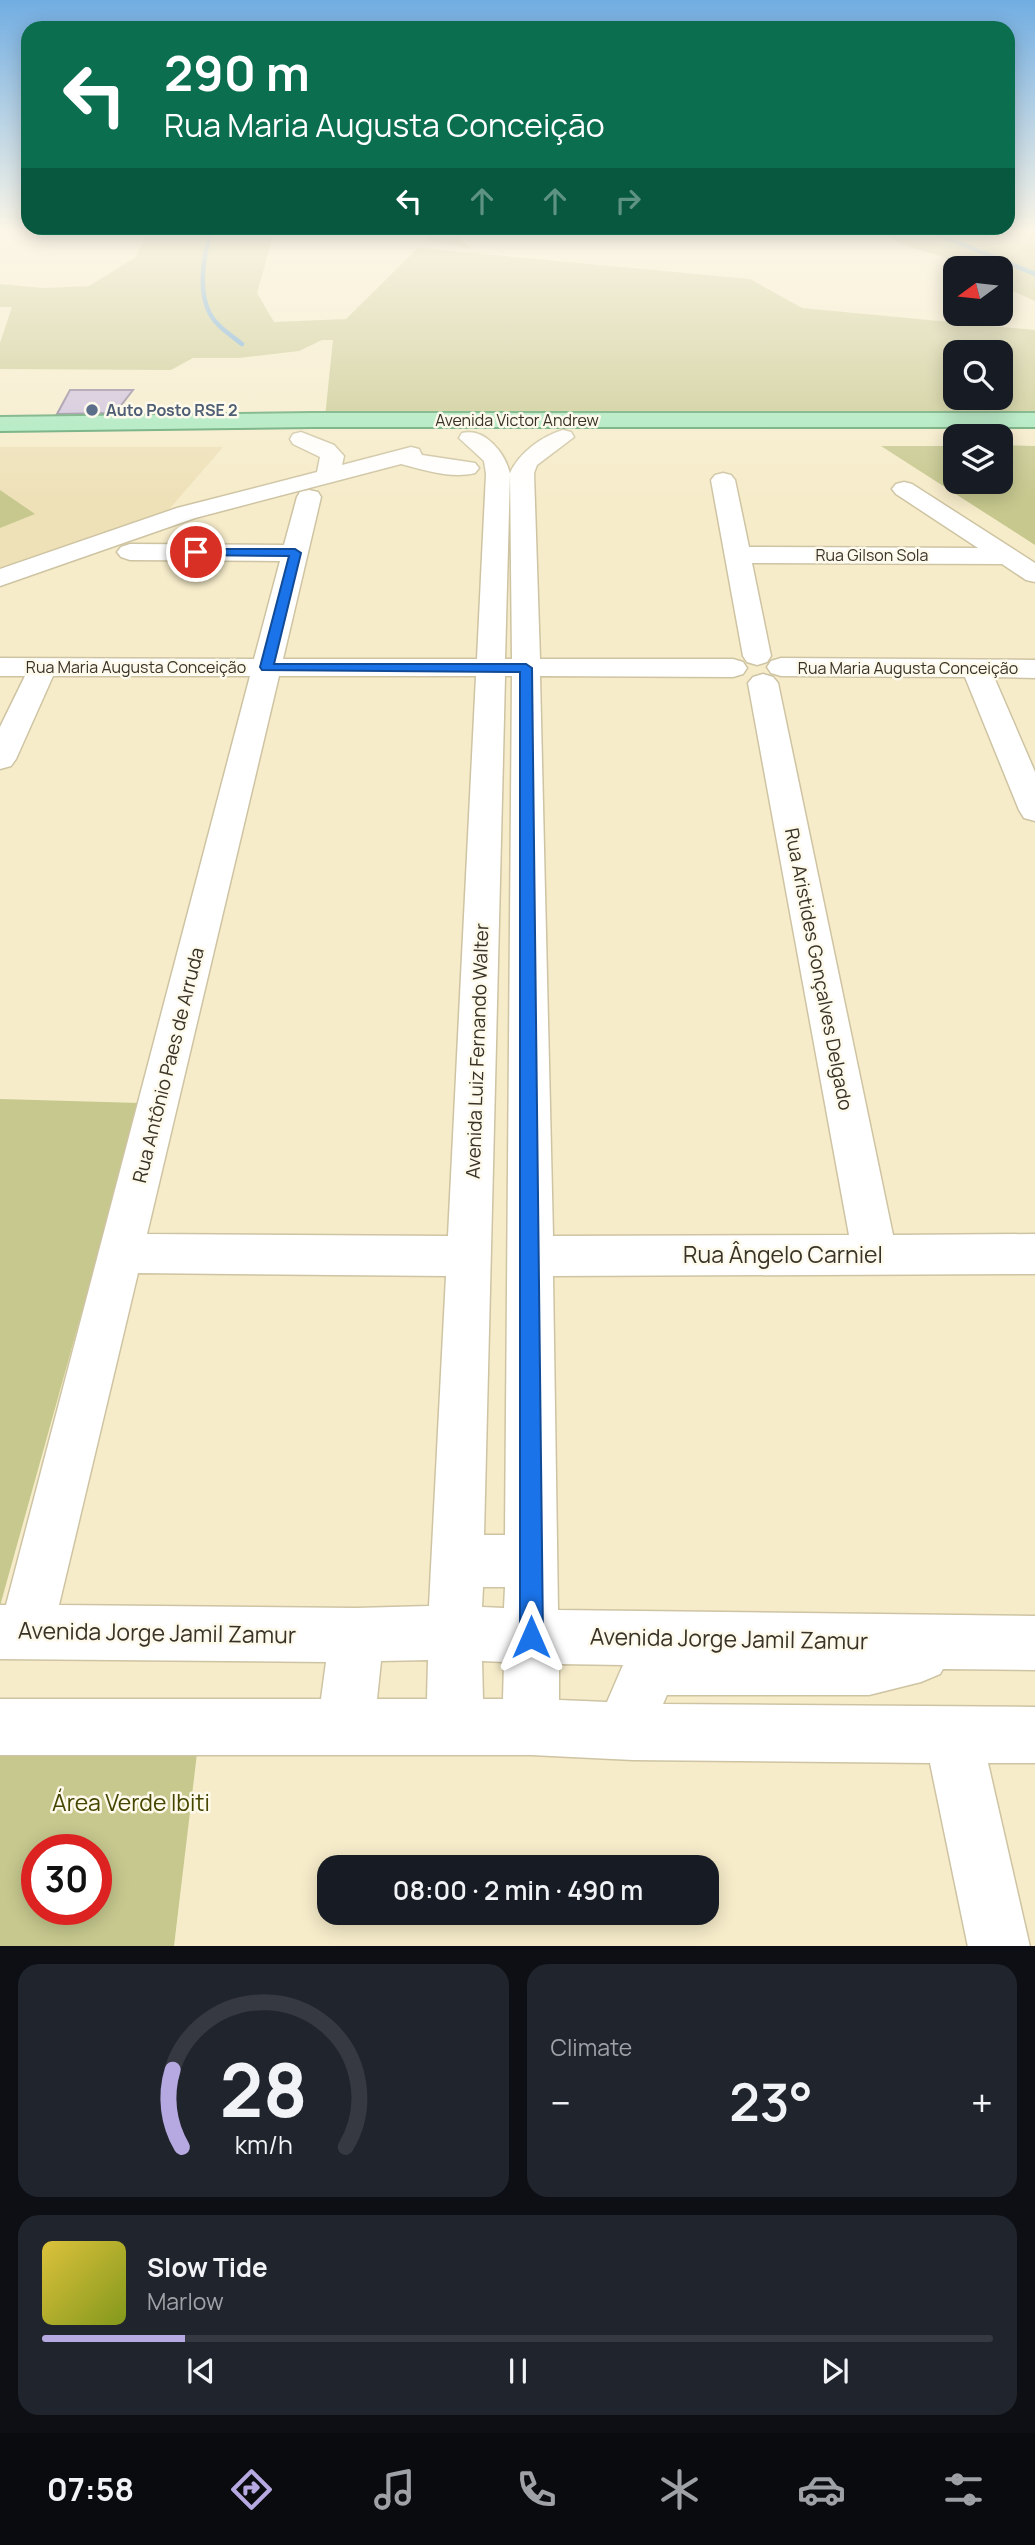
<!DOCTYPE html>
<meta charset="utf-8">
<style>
body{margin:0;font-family:Manrope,sans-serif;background:#20242c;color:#f1f3f6;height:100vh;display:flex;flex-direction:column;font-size:26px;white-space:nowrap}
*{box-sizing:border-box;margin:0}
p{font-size:23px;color:#9ea1a6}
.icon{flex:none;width:38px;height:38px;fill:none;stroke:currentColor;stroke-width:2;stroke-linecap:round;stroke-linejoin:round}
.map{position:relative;height:1946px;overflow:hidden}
.side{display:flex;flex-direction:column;gap:18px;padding:18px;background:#0d0f14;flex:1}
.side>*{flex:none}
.banner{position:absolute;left:21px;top:21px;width:994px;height:214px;border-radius:21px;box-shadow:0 4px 18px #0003;background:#0b6e4f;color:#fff;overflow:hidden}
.needle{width:46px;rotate:255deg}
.controls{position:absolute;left:943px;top:256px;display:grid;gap:14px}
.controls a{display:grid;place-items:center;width:70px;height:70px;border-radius:14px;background:#171b24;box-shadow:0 4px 18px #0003;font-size:35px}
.speed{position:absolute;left:21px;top:1834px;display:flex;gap:14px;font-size:35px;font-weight:700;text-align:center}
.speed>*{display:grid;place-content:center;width:91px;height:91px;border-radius:50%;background:#171b24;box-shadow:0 4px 18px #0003;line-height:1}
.speed .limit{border:10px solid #d22;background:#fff;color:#111}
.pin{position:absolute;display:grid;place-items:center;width:60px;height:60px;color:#fff;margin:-30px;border:4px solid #fff;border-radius:50%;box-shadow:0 2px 7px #0007}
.me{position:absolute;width:77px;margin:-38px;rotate:0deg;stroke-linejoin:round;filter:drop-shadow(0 0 5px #0008)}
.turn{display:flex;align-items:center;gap:24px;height:147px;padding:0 28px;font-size:32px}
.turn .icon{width:91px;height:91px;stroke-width:2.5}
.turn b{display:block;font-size:49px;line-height:60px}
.lanes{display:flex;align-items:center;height:66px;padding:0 28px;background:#0003;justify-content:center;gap:35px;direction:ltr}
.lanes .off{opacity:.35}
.big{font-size:52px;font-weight:600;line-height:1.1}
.side .tile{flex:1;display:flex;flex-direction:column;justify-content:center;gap:10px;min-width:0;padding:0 24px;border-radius:21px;background:#20242c}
.side .dial{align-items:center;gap:0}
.dial svg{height:182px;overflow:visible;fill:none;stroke:#363941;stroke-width:7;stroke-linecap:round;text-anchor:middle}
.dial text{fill:#f1f3f6;stroke:none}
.song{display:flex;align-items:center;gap:21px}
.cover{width:84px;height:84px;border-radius:10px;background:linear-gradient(135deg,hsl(50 70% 55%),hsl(70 70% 35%))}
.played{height:7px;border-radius:4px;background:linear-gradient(90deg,#b6a8e0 15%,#363941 15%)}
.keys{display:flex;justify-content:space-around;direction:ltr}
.heat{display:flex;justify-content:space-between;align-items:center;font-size:38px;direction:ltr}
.side .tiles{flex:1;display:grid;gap:18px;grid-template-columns:1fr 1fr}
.tile:last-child{grid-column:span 2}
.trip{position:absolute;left:317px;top:1855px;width:402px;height:70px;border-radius:21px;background:#171b24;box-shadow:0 4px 18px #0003;font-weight:600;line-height:70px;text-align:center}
.dock{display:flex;height:112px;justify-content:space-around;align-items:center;background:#090b0e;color:#9ea1a6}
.dock .icon{width:49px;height:49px}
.dock .on{color:#b6a8e0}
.dock b{font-size:32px;color:#f1f3f6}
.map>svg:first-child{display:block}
</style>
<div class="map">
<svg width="1035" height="1947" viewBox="0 0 1035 1947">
<rect width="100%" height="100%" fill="#f6ecca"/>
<!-- built -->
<polygon fill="#eee1b8" points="0,447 223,447 165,514 0,574"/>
<!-- green -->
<g fill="#c6c88e" fill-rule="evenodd">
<path d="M147,228h125l-1,15 -14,50 17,29 72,-3 72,-71 332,31 52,29 233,22v84l-710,3 8,-77h-11l-23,11 -60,7h-46l-22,12 -171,-1v-26l12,-36h-12v-23l43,4 46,-2 47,-29zM956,352h45v45h-45z"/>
<polygon points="439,228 465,228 459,236 470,248 425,241"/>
<polygon points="876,228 1035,228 1035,301 1001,286 1001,268 965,268 944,257 899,244"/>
<polygon points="1001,445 1035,446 1035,545 881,446 955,446 956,481 1001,481"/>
<polygon points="0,490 35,514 0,528"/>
<polygon points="0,1099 140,1103 0,1606"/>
<path d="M0,1744l198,1 -24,201 -174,1zM37,1850h59v59h-59z"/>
</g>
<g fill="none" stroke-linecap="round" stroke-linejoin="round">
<!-- stream -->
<g stroke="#60a2da" stroke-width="4.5">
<path d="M212,228c-8,25 -15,62 -2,86 7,13 21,21 32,30"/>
<polyline points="922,228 1035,274"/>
</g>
</g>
<!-- building -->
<polygon fill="#cabddc" stroke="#897d9a" stroke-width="2" points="70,390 133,390 115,413 57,414"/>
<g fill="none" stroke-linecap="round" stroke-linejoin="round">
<!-- minor casing -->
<g stroke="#cec4a3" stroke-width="3">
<g id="minor">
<path d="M563,430l8,2 3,5 -37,28 -3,8 6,186h193l10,3 4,6 -4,6 -10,3 -193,-1 13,560 296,-1 -101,-552 5,-6 10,-3 10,3 5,6 115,552 142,-1v40l-482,2 5,334 477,6v54l-92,-1 -3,5 -19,8 -52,13h-202l-4,9 372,3v56h-47l42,184h-62l-38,-184 -297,-3 -102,-5h-531v-56h321l5,-37 -326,-3v-54h6l244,-929h-197l-37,83 -5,7 -11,3v-42l25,-51h-25v-18l254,1 26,-98 -150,-1 -9,-3 -4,-5 4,-5 9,-3 154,1 13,-48 3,-5 9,-2 9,2 3,5 -38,162h194l9,-185 -2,-13 -25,-23 3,-5c23,-6 44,21 48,41l-5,185h7l-2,-186c9,-20 32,-37 53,-43zM279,676h197l-28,560 -301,-2zM505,676h7l-7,859h-21zM138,1273l308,3 -17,330 -73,2 -297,-3zM483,1587h22l-1,21 -22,-1zM428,1660l-1,39h-50l4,-38zM482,1661l22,1 -1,37h-20zM559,1664l64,1 -16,37 -48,-2z"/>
<path d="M301,432l33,13 10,11 -2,9 69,-18 8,2 3,6 53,8 4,5 -4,5c-23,6 -51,-3 -74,-9l-206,54 -195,68v-17l177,-61 140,-36 3,-15 -27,-13 -3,-5 3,-5z"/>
<polygon points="723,473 731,475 735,480 749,547 978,548 896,494 892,489 896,484 904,482 912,484 1035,563 1035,582 1026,580 1002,564 752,563 771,656 767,662 757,665 747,662 743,656 711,480 715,475"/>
<polygon points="781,658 1035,660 1035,678 994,677 1035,772 1035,821 1024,818 1019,810 965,677 781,676 771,673 767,667 771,661"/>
</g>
</g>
<!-- major casing -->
<g stroke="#539f6a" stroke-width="4">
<polygon id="major" points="313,413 1035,413 1035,427 313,427 0,431 0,417"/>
</g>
<!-- minor -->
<use href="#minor" fill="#fff" fill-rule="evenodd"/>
<!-- major -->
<use href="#major" fill="#a1e8bc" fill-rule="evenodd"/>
</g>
<!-- sky -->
<linearGradient id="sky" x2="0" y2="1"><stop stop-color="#71ade2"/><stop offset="0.46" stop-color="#fbf6e7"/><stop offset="1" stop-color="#fbf6e7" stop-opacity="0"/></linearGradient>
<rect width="1035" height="500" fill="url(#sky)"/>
<!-- route -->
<polygon fill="#1a73e8" stroke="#114b97" stroke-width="2" points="196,549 295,549 301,553 274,664 526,664 532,668 543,1637 540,1646 531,1649 523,1646 520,1637 520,672 262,670 260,667 289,556 192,555 192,550"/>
<!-- markers -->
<circle fill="#5c6f8a" stroke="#fdf9eb" stroke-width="2.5" cx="92" cy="410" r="7"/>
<g text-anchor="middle" stroke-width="5" stroke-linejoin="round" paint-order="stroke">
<!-- far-service labels -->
<g font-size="16" font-weight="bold" fill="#4e5e75" stroke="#fdf9eb" text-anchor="start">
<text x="106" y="416">Auto Posto RSE 2</text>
</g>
<!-- far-street labels -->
<g font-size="16" fill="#383326" stroke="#fdf9eb">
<text x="517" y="426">Avenida Victor Andrew</text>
<text x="872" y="561">Rua Gilson Sola</text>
<text x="136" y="673">Rua Maria Augusta Conceição</text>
<text x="908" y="674">Rua Maria Augusta Conceição</text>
</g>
<!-- street labels -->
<g font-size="19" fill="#383326" stroke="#fdf9eb">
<text transform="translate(819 969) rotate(79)" y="7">Rua Aristides Gonçalves Delgado</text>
<text transform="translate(477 1051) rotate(-88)" y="7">Avenida Luiz Fernando Walter</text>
<text transform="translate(168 1065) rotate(-76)" y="7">Rua Antônio Paes de Arruda</text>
</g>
<!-- near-street labels -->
<g font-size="23" fill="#383326" stroke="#fdf9eb">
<text x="783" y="1263">Rua Ângelo Carniel</text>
<text transform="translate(157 1633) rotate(1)" y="8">Avenida Jorge Jamil Zamur</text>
<text transform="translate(729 1639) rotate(1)" y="8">Avenida Jorge Jamil Zamur</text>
</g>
<!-- near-park labels -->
<g font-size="23" fill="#444500" stroke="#fdf9eb">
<text x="131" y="1811">Área Verde Ibiti</text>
</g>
</g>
</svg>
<div class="controls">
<a><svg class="needle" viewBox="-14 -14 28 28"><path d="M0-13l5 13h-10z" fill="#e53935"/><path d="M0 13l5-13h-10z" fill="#9ea1a6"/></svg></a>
<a><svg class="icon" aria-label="search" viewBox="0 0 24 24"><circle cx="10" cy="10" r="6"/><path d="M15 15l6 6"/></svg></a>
<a><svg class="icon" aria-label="layers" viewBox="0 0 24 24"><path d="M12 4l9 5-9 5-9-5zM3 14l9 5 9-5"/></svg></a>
</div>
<div class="speed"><div class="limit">30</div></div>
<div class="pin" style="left:196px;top:552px;background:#d93025"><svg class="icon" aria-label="arrive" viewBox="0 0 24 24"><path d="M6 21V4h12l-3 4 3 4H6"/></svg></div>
<svg class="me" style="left:531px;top:1637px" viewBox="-20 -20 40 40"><path d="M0-17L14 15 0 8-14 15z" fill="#1a73e8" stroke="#fff" stroke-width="4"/></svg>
<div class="trip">08:00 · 2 min · 490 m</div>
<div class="banner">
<div class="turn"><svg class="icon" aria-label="left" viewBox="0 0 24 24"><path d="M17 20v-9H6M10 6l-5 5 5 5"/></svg><div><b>290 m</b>Rua Maria Augusta Conceição</div></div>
<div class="lanes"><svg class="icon" aria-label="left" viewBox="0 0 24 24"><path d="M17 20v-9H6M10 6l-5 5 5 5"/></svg><svg class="icon off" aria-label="ahead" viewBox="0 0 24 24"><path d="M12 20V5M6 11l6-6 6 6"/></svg><svg class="icon off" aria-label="ahead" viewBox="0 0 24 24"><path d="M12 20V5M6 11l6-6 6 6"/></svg><svg class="icon off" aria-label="right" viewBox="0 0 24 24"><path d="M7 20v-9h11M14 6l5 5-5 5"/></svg></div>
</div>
</div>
<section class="side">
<div class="tiles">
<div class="tile dial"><svg viewBox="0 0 100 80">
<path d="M14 69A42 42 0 1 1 86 69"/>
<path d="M14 69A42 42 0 0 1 10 35" stroke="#b6a8e0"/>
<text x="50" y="56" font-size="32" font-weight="700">28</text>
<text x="50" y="72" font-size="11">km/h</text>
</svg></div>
<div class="tile"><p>Climate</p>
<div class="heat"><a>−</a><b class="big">23°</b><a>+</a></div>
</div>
<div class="tile">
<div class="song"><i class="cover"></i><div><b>Slow Tide</b><p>Marlow</p></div></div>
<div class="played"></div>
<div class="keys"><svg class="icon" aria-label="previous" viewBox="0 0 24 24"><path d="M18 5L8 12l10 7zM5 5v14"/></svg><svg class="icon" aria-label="pause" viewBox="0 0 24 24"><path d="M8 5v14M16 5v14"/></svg><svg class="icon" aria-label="next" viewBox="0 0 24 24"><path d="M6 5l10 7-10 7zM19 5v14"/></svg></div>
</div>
</div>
</section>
<nav class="dock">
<b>07:58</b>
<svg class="icon on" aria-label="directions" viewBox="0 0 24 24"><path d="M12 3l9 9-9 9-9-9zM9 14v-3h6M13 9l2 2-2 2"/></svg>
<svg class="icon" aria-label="music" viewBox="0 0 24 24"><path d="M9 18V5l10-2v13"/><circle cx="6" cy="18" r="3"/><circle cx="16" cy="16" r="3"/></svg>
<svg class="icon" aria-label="phone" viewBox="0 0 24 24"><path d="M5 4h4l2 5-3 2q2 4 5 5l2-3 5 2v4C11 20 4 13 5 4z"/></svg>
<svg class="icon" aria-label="climate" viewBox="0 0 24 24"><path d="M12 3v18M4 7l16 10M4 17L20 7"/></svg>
<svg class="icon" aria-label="car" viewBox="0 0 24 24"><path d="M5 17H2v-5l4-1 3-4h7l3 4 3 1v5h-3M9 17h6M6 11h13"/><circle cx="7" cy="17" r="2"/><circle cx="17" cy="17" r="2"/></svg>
<svg class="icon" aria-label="filters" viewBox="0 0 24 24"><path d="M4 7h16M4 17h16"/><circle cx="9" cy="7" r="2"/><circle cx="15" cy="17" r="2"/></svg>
</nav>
